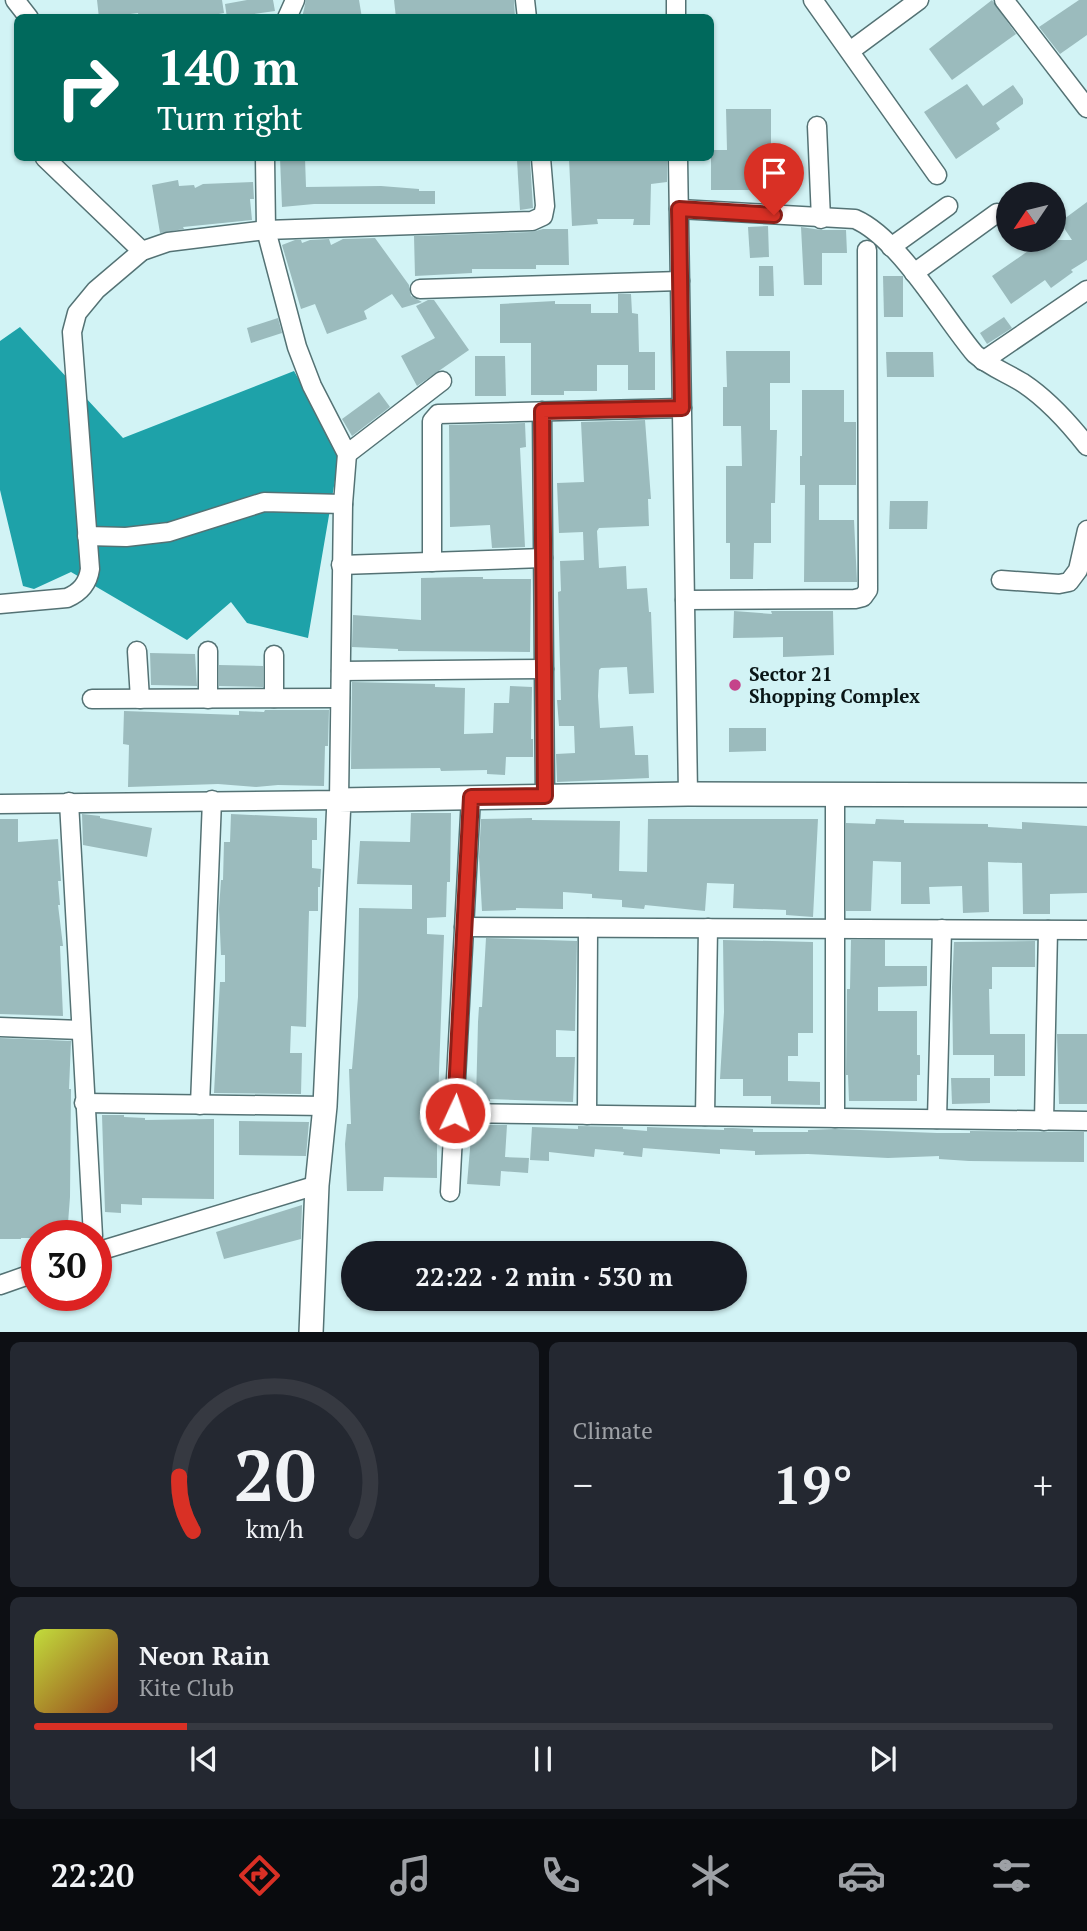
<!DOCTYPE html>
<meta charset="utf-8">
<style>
body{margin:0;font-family:"PT Serif",serif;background:#242831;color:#f1f3f6;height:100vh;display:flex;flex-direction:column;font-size:26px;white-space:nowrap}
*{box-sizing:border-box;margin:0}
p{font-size:23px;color:#9ea1a6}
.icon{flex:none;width:38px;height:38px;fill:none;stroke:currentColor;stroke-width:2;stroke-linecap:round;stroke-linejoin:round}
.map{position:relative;height:1332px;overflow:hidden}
.sheet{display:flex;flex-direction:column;gap:10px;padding:10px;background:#0d0f14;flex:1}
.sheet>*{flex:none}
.top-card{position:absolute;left:14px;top:14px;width:700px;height:147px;border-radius:10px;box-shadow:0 2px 5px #0004;background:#00695c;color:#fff;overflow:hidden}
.needle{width:46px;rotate:235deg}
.fabs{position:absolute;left:996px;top:182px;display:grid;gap:14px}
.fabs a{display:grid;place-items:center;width:70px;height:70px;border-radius:50%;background:#171b24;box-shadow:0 2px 5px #0004;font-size:35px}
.speed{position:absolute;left:21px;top:1220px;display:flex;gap:14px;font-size:35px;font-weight:700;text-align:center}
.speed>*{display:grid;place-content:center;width:91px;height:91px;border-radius:50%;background:#171b24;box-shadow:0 2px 5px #0004;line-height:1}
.speed .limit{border:10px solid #d22;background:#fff;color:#111}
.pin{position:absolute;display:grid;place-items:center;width:60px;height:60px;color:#fff;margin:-72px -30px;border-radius:50% 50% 50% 0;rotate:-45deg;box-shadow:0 0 7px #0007}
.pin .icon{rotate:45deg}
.me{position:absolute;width:77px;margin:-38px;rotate:3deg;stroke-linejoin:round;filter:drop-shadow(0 0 5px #0008)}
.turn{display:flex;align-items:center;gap:24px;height:147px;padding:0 28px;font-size:32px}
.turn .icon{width:91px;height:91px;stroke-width:2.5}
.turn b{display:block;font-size:49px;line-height:60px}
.big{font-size:52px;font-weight:700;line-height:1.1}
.sheet .widget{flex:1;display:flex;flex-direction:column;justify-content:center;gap:10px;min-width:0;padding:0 24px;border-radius:10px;background:#242831}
.sheet .dial{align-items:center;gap:0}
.dial svg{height:182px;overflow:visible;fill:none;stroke:#363941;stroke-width:7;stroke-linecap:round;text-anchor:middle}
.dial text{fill:#f1f3f6;stroke:none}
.song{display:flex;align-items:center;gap:21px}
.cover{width:84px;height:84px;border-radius:10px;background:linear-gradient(135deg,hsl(70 70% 55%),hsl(20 70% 35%))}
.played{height:7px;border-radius:4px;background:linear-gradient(90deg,#d93025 15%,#363941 15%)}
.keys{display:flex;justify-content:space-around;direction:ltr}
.heat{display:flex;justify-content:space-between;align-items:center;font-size:38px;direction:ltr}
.sheet .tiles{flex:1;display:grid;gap:10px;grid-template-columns:1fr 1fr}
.widget:last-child{grid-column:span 2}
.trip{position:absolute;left:341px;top:1241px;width:406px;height:70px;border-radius:35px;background:#171b24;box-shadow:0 2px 5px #0004;font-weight:700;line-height:70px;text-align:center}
.tab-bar{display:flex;height:112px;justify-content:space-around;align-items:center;background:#090b0e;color:#9ea1a6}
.tab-bar .icon{width:49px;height:49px}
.tab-bar .current{color:#d93025}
.tab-bar b{font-size:32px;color:#f1f3f6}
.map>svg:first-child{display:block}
</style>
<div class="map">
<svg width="1087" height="1333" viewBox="0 0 1087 1333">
<rect width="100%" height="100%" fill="#d2f3f5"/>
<!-- water -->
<polygon fill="#1ea2a9" points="20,327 123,438 294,371 340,451 308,638 247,623 231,602 187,640 71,572 34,589 23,586 0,490 0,341"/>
<!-- building -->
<g fill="#9bbbbd">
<polygon points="97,0 222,0 224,13 197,18 139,18 138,13 99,18"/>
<polygon points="247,0 273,0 275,11 227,18 225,4"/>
<polygon points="306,0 359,0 362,18 302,18"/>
<polygon points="394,0 514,0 515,18 396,18"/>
<polygon points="992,0 1016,34 952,80 929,49"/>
<polygon points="1079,0 1087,0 1087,35 1060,54 1039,27"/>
<polygon points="967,84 983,106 1013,85 1023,99 1023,104 996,123 1000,129 956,159 924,112"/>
<polygon points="726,109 771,109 771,150 786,150 787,190 711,190 711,150 727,150"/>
<polygon points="280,158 305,158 306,187 381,186 419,189 419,191 435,191 435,204 314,204 282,207"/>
<polygon points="569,158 667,158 667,182 651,184 650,225 633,225 634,219 597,219 598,224 572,226"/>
<polygon points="530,159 533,208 520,210 517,160"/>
<polygon points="178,180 179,186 194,185 195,188 203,184 253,182 254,199 250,199 252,220 183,227 184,229 160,233 152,185"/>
<polygon points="1087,202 1087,260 1071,270 1073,272 1051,288 1045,280 1011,304 992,276 1044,240 1072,240 1060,222"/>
<polygon points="768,226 769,257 750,258 748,227"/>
<polygon points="801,227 821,230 846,230 847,253 822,253 822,285 804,285"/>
<polygon points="543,229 568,229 569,265 536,265 536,269 472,269 472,273 415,276 414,236 532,232"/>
<polygon points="375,238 409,285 411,296 422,302 402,308 392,294 364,311 367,319 327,334 315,304 301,309 282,245 295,240 301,240 302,243 310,240 329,239 331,245 343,239"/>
<polygon points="759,266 773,266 774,296 759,296"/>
<polygon points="883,276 903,276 903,317 884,317"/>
<polygon points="618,294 631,294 632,313 638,314 639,352 655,352 655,390 628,390 628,365 597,365 597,391 564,391 564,395 531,395 531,343 500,343 500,304 555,301 555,304 591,304 591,313 618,313"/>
<polygon points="428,300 434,300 469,350 417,386 401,356 435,338 416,306"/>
<polygon points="1004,317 1012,328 987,344 980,333"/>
<polygon points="278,318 282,333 251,343 247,328"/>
<polygon points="726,351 790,351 790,383 770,383 770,430 777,430 775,503 771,503 771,543 754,543 753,579 730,579 730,543 726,543 726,466 742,466 741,426 723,426 723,387 727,387"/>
<polygon points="886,352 933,352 934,377 887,377"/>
<polygon points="475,356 505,356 506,396 475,396"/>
<polygon points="802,390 844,390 844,422 856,422 856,485 819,485 819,520 854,520 857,582 804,582 805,485 800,485 800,456 802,456"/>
<polygon points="379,392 390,407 352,436 342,419"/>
<polygon points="645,420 651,499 648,499 649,526 599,528 597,531 599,568 626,566 627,589 647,588 649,612 651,612 654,693 629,694 627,667 601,668 599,670 598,696 600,728 633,726 635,755 648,755 649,778 557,782 556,754 575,753 574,726 559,726 557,700 561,700 558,592 561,591 560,561 584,560 583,532 559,533 557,483 584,482 581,422"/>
<polygon points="525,423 526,447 520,448 525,547 492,548 490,525 450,527 449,425"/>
<polygon points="890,501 928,501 927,529 889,529"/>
<polygon points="464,577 483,577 483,579 531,579 530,652 398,651 398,649 352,647 353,615 421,620 421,578"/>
<polygon points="734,611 772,614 771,611 833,611 834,655 783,657 783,637 733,638"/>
<polygon points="150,653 195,654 197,686 151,685"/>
<polygon points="219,665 263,666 263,687 219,686"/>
<polygon points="352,682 435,684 435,687 465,688 464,734 493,733 494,703 509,703 510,686 532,687 531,739 533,739 533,757 506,757 505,775 487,774 487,770 441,771 440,768 351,769"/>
<polygon points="265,710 329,710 328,746 325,746 324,786 278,785 256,787 218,784 128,787 129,745 123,744 124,711 239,715 239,711 264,712"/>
<polygon points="729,728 766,728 766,751 729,752"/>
<polygon points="411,813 451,813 450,882 447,882 446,917 427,918 427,934 444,935 438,1100 430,1100 429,1117 437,1118 437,1178 384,1177 383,1191 347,1191 345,1144 347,1124 351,1124 349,1069 352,1069 358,997 359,908 412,909 412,885 357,884 360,841 410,842"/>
<polygon points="82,814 100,816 100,818 152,828 147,857 83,845"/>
<polygon points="231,814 317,818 317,840 312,840 312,868 321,869 320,887 318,887 318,911 309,911 306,1027 291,1026 290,1053 302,1053 301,1094 214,1093 220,982 225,982 225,955 221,955 219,909 221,880 223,880 224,842 230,842"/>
<polygon points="532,818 532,820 620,821 619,871 647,872 648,819 818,819 813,917 786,915 786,910 733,908 734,884 707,883 705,911 645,905 644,909 622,907 622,900 592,898 592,894 563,892 563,909 516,908 516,910 482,911 479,857 481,819"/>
<polygon points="0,819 18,819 18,842 58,839 61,881 58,881 60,905 58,905 63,946 60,946 63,1016 0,1014"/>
<polygon points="876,819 904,820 904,823 988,824 988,827 1022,829 1022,822 1087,826 1087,893 1050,894 1050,914 1023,914 1022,863 988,862 989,912 963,913 962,886 929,887 930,904 901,904 901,862 873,861 871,911 846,911 846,823 875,824"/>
<polygon points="486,938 577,941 575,1031 556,1030 556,1057 575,1057 573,1102 490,1099 490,1101 476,1101 478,1022 479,1007 482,1007"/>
<polygon points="723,940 813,942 813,1033 798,1033 798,1056 788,1056 788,1081 820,1082 820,1105 771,1104 771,1096 743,1096 743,1079 720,1079 724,1012"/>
<polygon points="851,940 885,940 885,966 927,966 927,986 878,987 878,1011 917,1011 917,1055 920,1055 920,1075 917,1075 917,1101 849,1101 848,1075 846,1075 847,989 850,989"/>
<polygon points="1035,941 1035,967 992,967 992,989 989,989 990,1034 1025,1034 1025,1076 994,1076 994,1055 953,1055 952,987 954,942"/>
<polygon points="1057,1034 1087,1034 1087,1104 1059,1104"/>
<polygon points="0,1038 71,1041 69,1089 71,1089 70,1197 67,1236 37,1236 37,1238 21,1238 21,1239 0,1239"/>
<polygon points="951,1078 990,1078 990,1103 952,1104"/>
<polygon points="102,1115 124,1115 124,1117 145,1118 145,1120 214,1119 214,1199 142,1198 142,1205 121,1204 121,1213 105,1212"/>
<polygon points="239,1121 309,1122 306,1156 239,1155"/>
<polygon points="472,1125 507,1125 505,1157 529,1158 528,1173 501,1171 500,1186 467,1184"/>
<polygon points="578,1126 623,1127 623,1129 647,1131 647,1127 724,1130 724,1128 733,1128 753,1129 753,1132 808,1132 808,1130 835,1129 937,1133 970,1133 970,1131 1084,1132 1084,1162 969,1161 939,1159 939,1156 888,1158 808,1154 755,1155 755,1151 720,1149 720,1154 643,1148 642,1157 623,1155 624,1152 595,1149 594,1157 549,1152 549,1161 530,1160 532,1127 578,1129"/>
<polygon points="302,1205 301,1239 224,1259 216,1232"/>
</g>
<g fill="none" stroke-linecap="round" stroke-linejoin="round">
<!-- minor casing -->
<g stroke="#547274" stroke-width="21">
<g id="minor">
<polyline points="15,0 29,18"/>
<polyline points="525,0 527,18"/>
<polyline points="676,0 676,18"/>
<polyline points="813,0 937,175"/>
<polyline points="1004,0 1087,108"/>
<polyline points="287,18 295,0"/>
<polyline points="850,51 919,0"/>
<polyline points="817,126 821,219"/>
<polyline points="45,158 142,251"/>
<polyline points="678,158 688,794"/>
<path d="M679,209l176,10c44,19 88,97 120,135 15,13 32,19 48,29 24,16 46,40 64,63"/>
<polyline points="891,247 948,206"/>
<polyline points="914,273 997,213"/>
<polyline points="420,289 680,281"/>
<polyline points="983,361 1087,290"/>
<polyline points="542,411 545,796"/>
<polyline points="347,454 442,381"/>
<polyline points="87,536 126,537 169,532 264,502 343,504"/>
<polyline points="432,562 432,421 438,414 682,408"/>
<polyline points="341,565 543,558"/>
<polyline points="1001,580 1059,584 1069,582 1078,570 1087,530"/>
<polyline points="685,600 855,599 863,597 868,590 867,250"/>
<path d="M0,604l67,-6c14,-6 21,-15 23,-29l-18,-237 5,-19 19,-23 46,-39 26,-9 98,-12 266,-9 11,-5 2,-10 -4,-48"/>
<polyline points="137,651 140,699"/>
<polyline points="208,651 208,699"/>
<polyline points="274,655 274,698"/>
<polyline points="341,671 544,669"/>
<polyline points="92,699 340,698"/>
<polyline points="835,794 835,1118"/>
<polyline points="69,802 93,1236"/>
<polyline points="0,804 339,800 343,504 347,454 312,386 297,347 266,230 265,158"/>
<polyline points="464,927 1087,930"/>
<polyline points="0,1027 81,1030"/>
<polyline points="84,1103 325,1106"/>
<polyline points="200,1105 212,800"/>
<polyline points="455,1113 1087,1121"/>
<polyline points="587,1115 588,928"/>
<polyline points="705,1116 708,928"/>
<polyline points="937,1119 942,929"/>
<polyline points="1044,1121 1048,930"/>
<polyline points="450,1192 471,797"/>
<polyline points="96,1252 317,1185"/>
<polyline points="0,1285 37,1272"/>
</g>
</g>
<!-- tertiary casing -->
<g stroke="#547274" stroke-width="26">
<polyline id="tertiary" points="311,1333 317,1185 325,1106 339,800 688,794 1087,795"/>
</g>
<!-- minor -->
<use href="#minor" stroke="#fff" stroke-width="18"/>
<!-- tertiary -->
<use href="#tertiary" stroke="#fff" stroke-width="23"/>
</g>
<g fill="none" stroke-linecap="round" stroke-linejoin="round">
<!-- route casing -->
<g stroke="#8d1f18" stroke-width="18">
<polyline id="route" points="455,1113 471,797 545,796 542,411 682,408 679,209 774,215"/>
</g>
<!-- route -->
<use href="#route" stroke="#d93025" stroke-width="12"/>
</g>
<!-- markers -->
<circle fill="#c5438a" stroke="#d2f3f5" stroke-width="2.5" cx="735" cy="685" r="7"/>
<g text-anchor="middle" stroke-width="7" stroke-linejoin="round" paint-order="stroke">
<!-- poi labels -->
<g font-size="19" font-weight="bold" fill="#0a1617" stroke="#d2f3f5" text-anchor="start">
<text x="749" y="681">Sector 21<tspan x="749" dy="22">Shopping Complex</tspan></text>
</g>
</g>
</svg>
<div class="fabs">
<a><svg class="needle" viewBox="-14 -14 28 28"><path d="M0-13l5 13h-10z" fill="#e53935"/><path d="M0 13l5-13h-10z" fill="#9ea1a6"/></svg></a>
</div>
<div class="speed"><div class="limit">30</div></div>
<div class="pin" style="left:774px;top:215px;background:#d93025"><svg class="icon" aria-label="arrive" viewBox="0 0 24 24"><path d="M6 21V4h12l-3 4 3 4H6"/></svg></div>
<svg class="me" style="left:455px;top:1113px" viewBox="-20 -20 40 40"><circle r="17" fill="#d93025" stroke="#fff" stroke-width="3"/><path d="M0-11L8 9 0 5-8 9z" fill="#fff"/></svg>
<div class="trip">22:22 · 2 min · 530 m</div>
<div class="top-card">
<div class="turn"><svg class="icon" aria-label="right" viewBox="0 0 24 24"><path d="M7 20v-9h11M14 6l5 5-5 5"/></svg><div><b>140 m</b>Turn right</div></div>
</div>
</div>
<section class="sheet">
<div class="tiles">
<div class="widget dial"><svg viewBox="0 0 100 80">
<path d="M14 69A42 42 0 1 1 86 69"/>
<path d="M14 69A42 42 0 0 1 8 45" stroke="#d93025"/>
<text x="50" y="56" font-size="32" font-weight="700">20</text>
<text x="50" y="72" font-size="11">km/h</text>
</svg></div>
<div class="widget"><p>Climate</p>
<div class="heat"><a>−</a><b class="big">19°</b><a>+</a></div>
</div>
<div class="widget">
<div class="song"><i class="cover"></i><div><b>Neon Rain</b><p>Kite Club</p></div></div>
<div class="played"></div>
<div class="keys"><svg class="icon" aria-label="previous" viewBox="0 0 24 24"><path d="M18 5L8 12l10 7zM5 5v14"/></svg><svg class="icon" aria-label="pause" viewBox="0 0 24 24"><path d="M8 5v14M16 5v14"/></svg><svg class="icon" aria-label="next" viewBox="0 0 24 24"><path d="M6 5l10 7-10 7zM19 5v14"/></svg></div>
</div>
</div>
</section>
<nav class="tab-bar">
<b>22:20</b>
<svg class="icon current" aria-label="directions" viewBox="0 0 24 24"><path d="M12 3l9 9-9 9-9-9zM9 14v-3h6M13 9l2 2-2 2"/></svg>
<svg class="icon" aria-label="music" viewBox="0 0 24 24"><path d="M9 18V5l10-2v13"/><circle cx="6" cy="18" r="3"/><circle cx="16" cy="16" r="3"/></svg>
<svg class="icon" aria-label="phone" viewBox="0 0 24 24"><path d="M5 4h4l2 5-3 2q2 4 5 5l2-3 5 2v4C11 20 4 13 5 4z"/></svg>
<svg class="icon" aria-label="climate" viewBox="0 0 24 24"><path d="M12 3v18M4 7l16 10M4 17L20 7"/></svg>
<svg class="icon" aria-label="car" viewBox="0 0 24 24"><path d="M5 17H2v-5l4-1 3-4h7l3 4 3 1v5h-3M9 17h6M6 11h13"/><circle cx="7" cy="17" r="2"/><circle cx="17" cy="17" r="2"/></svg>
<svg class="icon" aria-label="filters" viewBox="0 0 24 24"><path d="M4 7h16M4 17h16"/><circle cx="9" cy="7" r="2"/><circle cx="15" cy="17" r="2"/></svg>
</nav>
